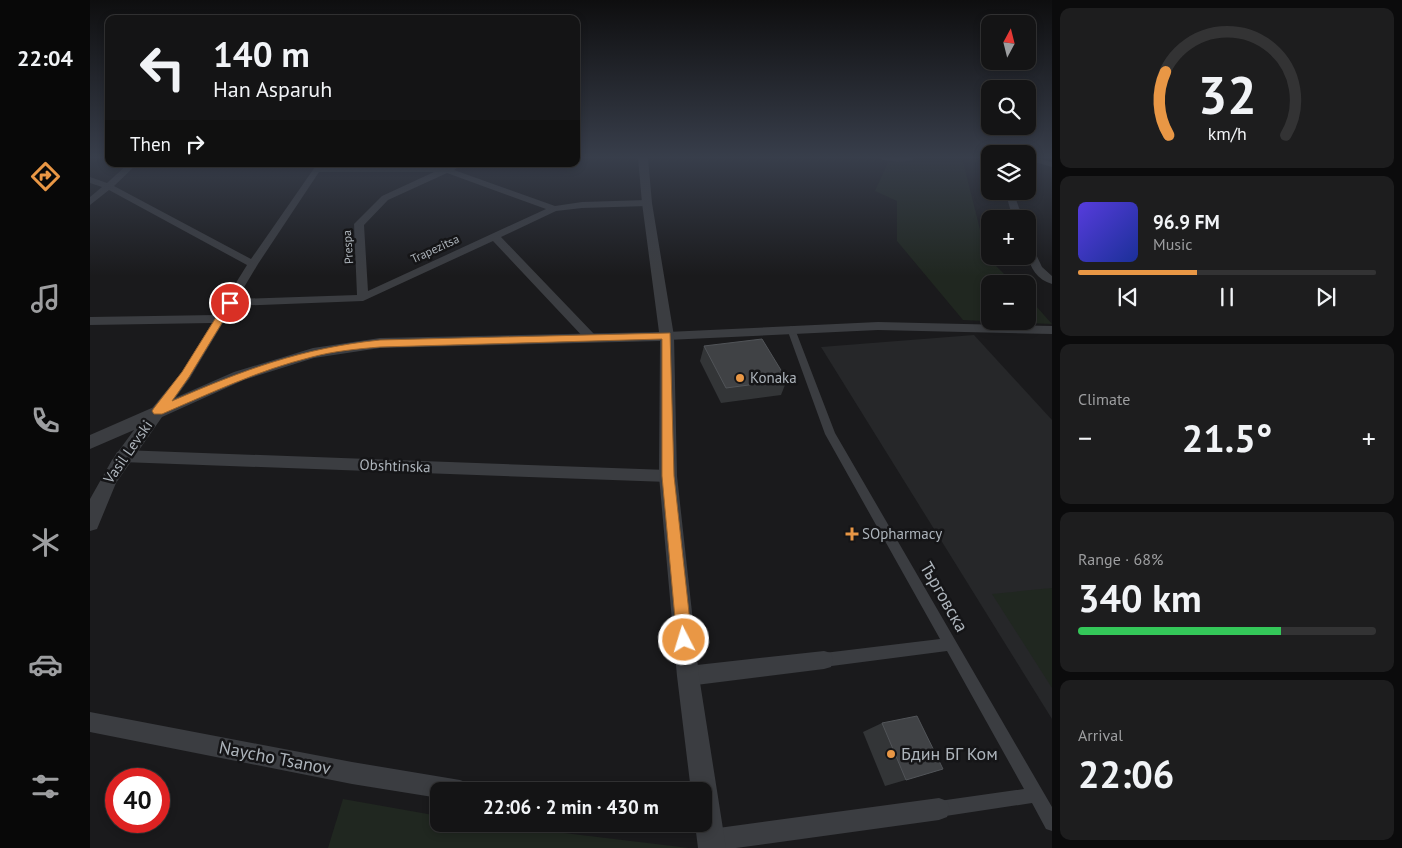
<!DOCTYPE html>
<meta charset="utf-8">
<style>
body{margin:0;font-family:"PT Sans",sans-serif;background:#1d1d1e;color:#f1f3f6;height:100vh;display:flex;flex-direction:column;font-size:19px;white-space:nowrap}
*{box-sizing:border-box;margin:0}
p{font-size:16px;color:#9d9ea0}
.icon{flex:none;width:28px;height:28px;fill:none;stroke:currentColor;stroke-width:2;stroke-linecap:round;stroke-linejoin:round}
.map{position:relative;flex:1;overflow:hidden}
.details{display:flex;flex-direction:column;gap:8px;padding:8px;background:#0b0b0c;width:350px}
.details>*{flex:none}
.top-card{position:absolute;left:15px;top:15px;width:475px;height:152px;border-radius:10px;box-shadow:0 2px 8px #0003,0 0 0 1px #333334;background:#141415;color:#f1f3f6;overflow:hidden}
.needle{width:32px;rotate:7deg}
.controls{position:absolute;left:891px;top:15px;display:grid;gap:10px}
.controls a{display:grid;place-items:center;width:55px;height:55px;border-radius:10px;background:#141415;box-shadow:0 2px 8px #0003,0 0 0 1px #333334;font-size:25px}
.speed{position:absolute;left:15px;top:768px;display:flex;gap:10px;font-size:25px;font-weight:700;text-align:center}
.speed>*{display:grid;place-content:center;width:65px;height:65px;border-radius:50%;background:#141415;box-shadow:0 2px 8px #0003,0 0 0 1px #333334;line-height:1}
.speed .limit{border:8px solid #d22;background:#fff;color:#111}
.pin{position:absolute;display:grid;place-items:center;width:42px;height:42px;color:#fff;margin:-21px;border:2px solid #fff;border-radius:50%;box-shadow:0 1px 5px #0007}
.me{position:absolute;width:55px;margin:-28px;rotate:355deg;stroke-linejoin:round;filter:drop-shadow(0 0 4px #0008)}
.turn{display:flex;align-items:center;gap:18px;height:105px;padding:0 25px;font-size:22px}
.turn .icon{width:65px;height:65px;stroke-width:2.5}
.turn b{display:block;font-size:35px;line-height:42px}
.then{display:flex;align-items:center;height:48px;padding:0 25px;background:#0003;gap:10px;font-size:19px}
.big{font-size:38px;font-weight:800;line-height:1.1}
.details .widget{flex:1;display:flex;flex-direction:column;justify-content:center;gap:8px;min-width:0;padding:0 18px;border-radius:10px;background:#1d1d1e}
.details .dial{align-items:center;gap:0}
.dial svg{height:130px;overflow:visible;fill:none;stroke:#333334;stroke-width:7;stroke-linecap:round;text-anchor:middle}
.dial text{fill:#f1f3f6;stroke:none}
.song{display:flex;align-items:center;gap:15px}
.cover{width:60px;height:60px;border-radius:8px;background:linear-gradient(135deg,hsl(250 70% 55%),hsl(230 70% 35%))}
.played{height:5px;border-radius:2px;background:linear-gradient(90deg,#e99745 40%,#333334 40%)}
.keys{display:flex;justify-content:space-around;direction:ltr}
.heat{display:flex;justify-content:space-between;align-items:center;font-size:28px;direction:ltr}
.charge{height:8px;border-radius:4px;background:linear-gradient(90deg,#34c759 68%,#333334 0)}
.trip{position:absolute;left:340px;top:782px;width:282px;height:50px;border-radius:10px;background:#141415;box-shadow:0 2px 8px #0003,0 0 0 1px #333334;font-weight:800;line-height:50px;text-align:center}
main{display:flex;flex:1;min-height:0}
.dock{display:flex;flex-direction:column;width:90px;justify-content:space-around;align-items:center;background:#080808;color:#9d9ea0}
.dock .icon{width:35px;height:35px}
.dock .active{color:#e99745}
.dock b{font-size:22px;color:#f1f3f6}
.map>svg:first-child{display:block}
</style>
<main>
<nav class="dock">
<b>22:04</b>
<svg class="icon active" aria-label="directions" viewBox="0 0 24 24"><path d="M12 3l9 9-9 9-9-9zM9 14v-3h6M13 9l2 2-2 2"/></svg>
<svg class="icon" aria-label="music" viewBox="0 0 24 24"><path d="M9 18V5l10-2v13"/><circle cx="6" cy="18" r="3"/><circle cx="16" cy="16" r="3"/></svg>
<svg class="icon" aria-label="phone" viewBox="0 0 24 24"><path d="M5 4h4l2 5-3 2q2 4 5 5l2-3 5 2v4C11 20 4 13 5 4z"/></svg>
<svg class="icon" aria-label="climate" viewBox="0 0 24 24"><path d="M12 3v18M4 7l16 10M4 17L20 7"/></svg>
<svg class="icon" aria-label="car" viewBox="0 0 24 24"><path d="M5 17H2v-5l4-1 3-4h7l3 4 3 1v5h-3M9 17h6M6 11h13"/><circle cx="7" cy="17" r="2"/><circle cx="17" cy="17" r="2"/></svg>
<svg class="icon" aria-label="filters" viewBox="0 0 24 24"><path d="M4 7h16M4 17h16"/><circle cx="9" cy="7" r="2"/><circle cx="15" cy="17" r="2"/></svg>
</nav>
<div class="map">
<svg width="962" height="848" viewBox="0 0 962 848">
<rect width="100%" height="100%" fill="#1a1a1c"/>
<!-- built -->
<polygon fill="#262729" points="884,335 962,420 962,719 731,347"/>
<!-- green -->
<g fill="#202720">
<polygon points="800,158 872,158 897,257 924,284 900,284 900,321 938,321 938,297 962,324 873,320 807,241 807,201 785,191"/>
<polygon points="962,588 962,688 902,594"/>
<polygon points="253,799 349,816 349,824 399,824 599,848 238,848"/>
</g>
<g fill="none" stroke-linecap="round" stroke-linejoin="round">
<!-- pedestrian -->
<polygon fill="#3b3d41" fill-rule="evenodd" points="701,326 705,329 745,433 962,807 962,831 956,829 942,803 849,817 843,815 841,809 843,803 849,801 934,789 857,651 734,667 729,665 727,660 729,655 734,653 850,639 735,434 697,329"/>
<!-- minor -->
<g fill="#3b3d41" fill-rule="evenodd">
<path d="M789,158h34l1,1c-7,4 -28,3 -35,-1z"/>
<polygon points="938,158 946,158 962,162 962,167 938,160"/>
<path d="M38,164h9l-23,22 137,73 66,-95h8l-2,4h122l8,-4h10l-9,6 101,36 27,-4 65,-2 4,3 -4,3 -65,2 -26,3 -55,26 93,97 2,3 -2,3h-8l-93,-99 -130,60 -130,5 -43,72 -27,37h-10l-2,-4 2,-4 29,-35 30,-49 -122,2v-8l126,-2 31,-50 -138,-75 -19,15v-8l12,-10 -12,-4v-6l17,6zM229,172h115l-52,24 -28,28 3,71 -120,4 21,-35zM357,173l99,36 -178,82 -4,-66 24,-25z"/>
<polygon points="915,191 923,191 933,219 923,219"/>
<path d="M938,245l5,3 9,19 10,9v8c-18,-5 -26,-23 -24,-39z"/>
<polygon points="788,322 962,326 962,334 788,330 577,340 571,336 577,332"/>
<polygon points="32,450 578,470 583,472 585,476 583,480 578,482 32,462 27,460 25,456 27,452"/>
<polygon points="734,651 741,653 743,660 741,667 734,669 598,686 591,683 588,676 591,669 598,666"/>
<polygon points="0,712 262,762 370,780 378,783 381,791 349,791 349,798 262,784 0,732"/>
<polygon points="849,798 857,801 860,809 857,817 849,820 646,848 613,848 610,840 613,832 621,829"/>
</g>
<!-- tertiary -->
<polygon fill="#3b3d41" fill-rule="evenodd" points="548,158 558,158 562,203 584,336 587,476 609,676 636,848 608,848 605,824 614,824 614,791 601,791 587,676 569,476 570,341 290,348 224,358 154,380 72,417 26,483 7,529 0,531 0,499 22,460 44,430 0,449 0,435 144,372 223,348 290,338 569,332 552,203"/>
</g>
<!-- wall -->
<g fill="#333537">
<polygon points="614,346 697,380 691,395 631,403 610,361"/>
<polygon points="792,723 853,769 795,786 773,732"/>
</g>
<!-- building -->
<g fill="#404245" stroke="#515458">
<polygon points="672,339 697,380 636,388 614,346"/>
<polygon points="827,716 853,769 816,780 792,723"/>
</g>
<!-- sky -->
<linearGradient id="sky" x2="0" y2="1"><stop stop-color="#0e0e0f"/><stop offset="0.57" stop-color="#383e4b"/><stop offset="1" stop-color="#383e4b" stop-opacity="0"/></linearGradient>
<rect width="962" height="276" fill="url(#sky)"/>
<!-- route -->
<path fill="#e99745" stroke="#97622d" d="M140,300l4,3 -45,74 -17,24c71,-31 130,-53 208,-61l290,-7 4,143 18,164 -2,5 -6,2 -5,-2 -2,-5 -15,-164v-137l-282,8c-23,2 -46,4 -68,10 -53,13 -101,36 -150,57h-8l-2,-3 2,-3 28,-36 43,-69z"/>
<!-- markers -->
<g fill="#e99745" stroke="#151517" stroke-width="2">
<circle cx="650" cy="378" r="5"/>
<path d="M759.5 526.5h5v5h5v5h-5v5h-5v-5h-5v-5h5z"/>
<circle cx="801" cy="754" r="5"/>
</g>
<g text-anchor="middle" stroke-width="5" stroke-linejoin="round" paint-order="stroke">
<!-- far-street labels -->
<g font-size="12" fill="#adb4bb" stroke="#151517">
<text transform="translate(258 247) rotate(-94)" y="4">Prespa</text>
<text transform="translate(345 249) rotate(-25)" y="4">Trapezitsa</text>
</g>
<!-- poi labels -->
<g font-size="15" fill="#adb4bb" stroke="#151517" text-anchor="start">
<text x="660" y="383">Konaka</text>
<text x="772" y="539">SOpharmacy</text>
</g>
<!-- street labels -->
<g font-size="15" fill="#adb4bb" stroke="#151517">
<text transform="translate(38 452) rotate(-55)" y="5">Vasil Levski</text>
<text transform="translate(305 466) rotate(2)" y="5">Obshtinska</text>
</g>
<!-- near-street labels -->
<g font-size="18" fill="#adb4bb" stroke="#151517">
<text transform="translate(854 597) rotate(60)" y="6">Търговска</text>
<text transform="translate(185 758) rotate(11)" y="6">Naycho Tsanov</text>
</g>
<!-- near-poi labels -->
<g font-size="18" fill="#adb4bb" stroke="#151517" text-anchor="start">
<text x="811" y="760">Бдин БГ Ком</text>
</g>
</g>
</svg>
<div class="controls">
<a><svg class="needle" viewBox="-14 -14 28 28"><path d="M0-13l5 13h-10z" fill="#e53935"/><path d="M0 13l5-13h-10z" fill="#9d9ea0"/></svg></a>
<a><svg class="icon" aria-label="search" viewBox="0 0 24 24"><circle cx="10" cy="10" r="6"/><path d="M15 15l6 6"/></svg></a>
<a><svg class="icon" aria-label="layers" viewBox="0 0 24 24"><path d="M12 4l9 5-9 5-9-5zM3 14l9 5 9-5"/></svg></a>
<a>+</a>
<a>−</a>
</div>
<div class="speed"><div class="limit">40</div></div>
<div class="pin" style="left:140px;top:303px;background:#d93025"><svg class="icon" aria-label="arrive" viewBox="0 0 24 24"><path d="M6 21V4h12l-3 4 3 4H6"/></svg></div>
<svg class="me" style="left:594px;top:640px" viewBox="-20 -20 40 40"><circle r="17" fill="#e99745" stroke="#fff" stroke-width="3"/><path d="M0-11L8 9 0 5-8 9z" fill="#fff"/></svg>
<div class="trip">22:06 · 2 min · 430 m</div>
<div class="top-card">
<div class="turn"><svg class="icon" aria-label="left" viewBox="0 0 24 24"><path d="M17 20v-9H6M10 6l-5 5 5 5"/></svg><div><b>140 m</b>Han Asparuh</div></div>
<div class="then">Then<svg class="icon" aria-label="right" viewBox="0 0 24 24"><path d="M7 20v-9h11M14 6l5 5-5 5"/></svg></div>
</div>
</div>
<section class="details">
<div class="widget dial"><svg viewBox="0 0 100 80">
<path d="M14 69A42 42 0 1 1 86 69"/>
<path d="M14 69A42 42 0 0 1 12 30" stroke="#e99745"/>
<text x="50" y="56" font-size="32" font-weight="700">32</text>
<text x="50" y="72" font-size="11">km/h</text>
</svg></div>
<div class="widget">
<div class="song"><i class="cover"></i><div><b>96.9 FM</b><p>Music</p></div></div>
<div class="played"></div>
<div class="keys"><svg class="icon" aria-label="previous" viewBox="0 0 24 24"><path d="M18 5L8 12l10 7zM5 5v14"/></svg><svg class="icon" aria-label="pause" viewBox="0 0 24 24"><path d="M8 5v14M16 5v14"/></svg><svg class="icon" aria-label="next" viewBox="0 0 24 24"><path d="M6 5l10 7-10 7zM19 5v14"/></svg></div>
</div>
<div class="widget"><p>Climate</p>
<div class="heat"><a>−</a><b class="big">21.5°</b><a>+</a></div>
</div>
<div class="widget"><p>Range · 68%</p><b class="big">340 km</b><div class="charge"></div></div>
<div class="widget"><p>Arrival</p><b class="big">22:06</b></div>
</section>
</main>
